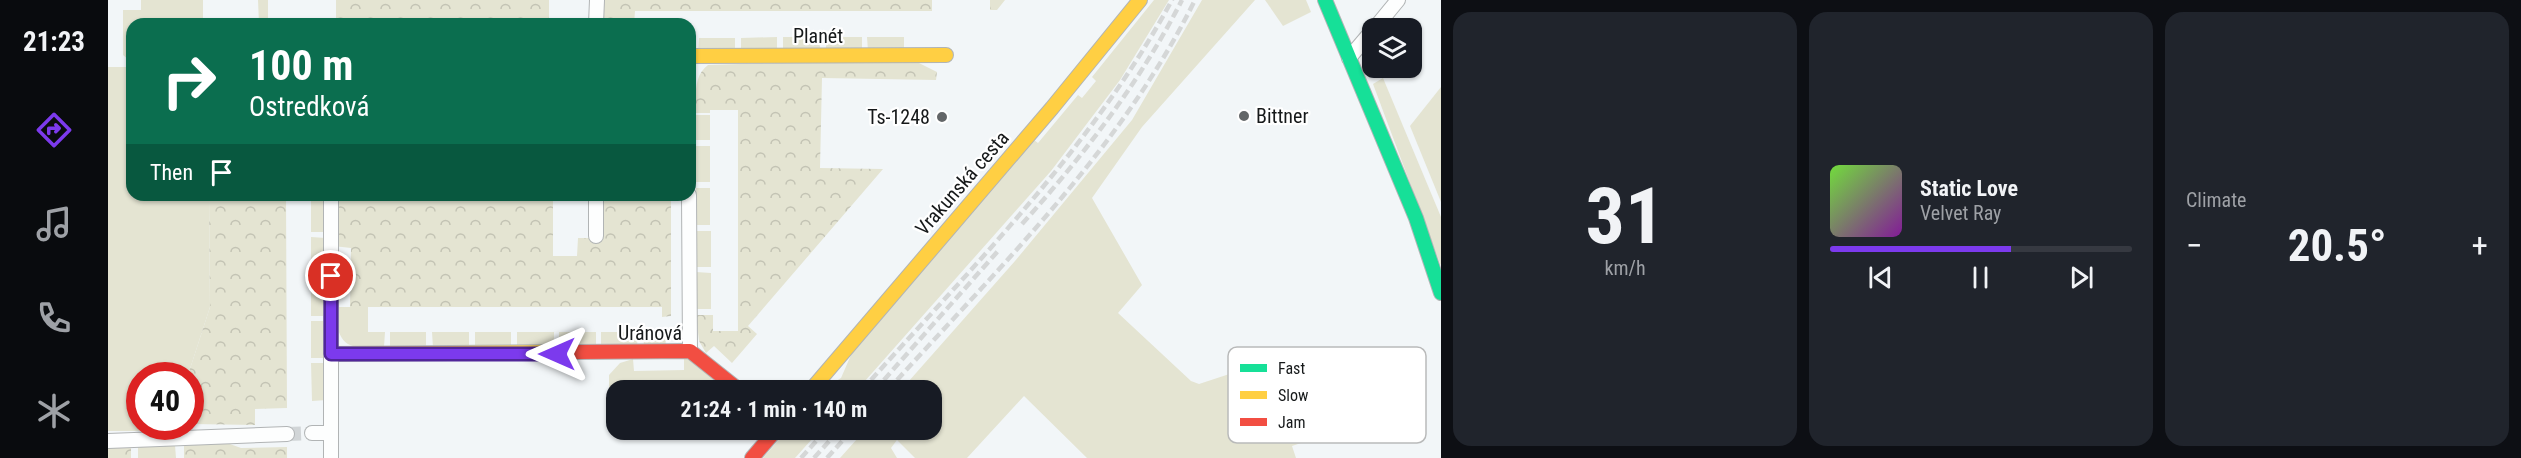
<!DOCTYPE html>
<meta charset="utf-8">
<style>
body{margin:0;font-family:"Roboto Condensed",sans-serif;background:#20242c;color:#f1f3f6;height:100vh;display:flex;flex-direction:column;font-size:22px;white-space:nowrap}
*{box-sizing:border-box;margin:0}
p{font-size:20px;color:#9ea1a6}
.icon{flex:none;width:33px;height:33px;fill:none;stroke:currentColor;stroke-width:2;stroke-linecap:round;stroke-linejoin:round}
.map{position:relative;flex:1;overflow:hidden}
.drawer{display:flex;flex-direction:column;gap:12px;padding:12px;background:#0d0f14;width:1080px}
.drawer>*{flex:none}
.banner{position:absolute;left:18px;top:18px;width:570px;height:183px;border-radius:18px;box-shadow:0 2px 4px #0004;background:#0b6e4f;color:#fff;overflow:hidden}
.controls{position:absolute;left:1254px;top:18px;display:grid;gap:12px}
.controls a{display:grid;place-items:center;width:60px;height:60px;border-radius:12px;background:#171b24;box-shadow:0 2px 4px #0004;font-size:30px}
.speed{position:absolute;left:18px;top:362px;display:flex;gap:12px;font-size:30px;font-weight:700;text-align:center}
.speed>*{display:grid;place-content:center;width:78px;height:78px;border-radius:50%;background:#171b24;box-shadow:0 2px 4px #0004;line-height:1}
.speed .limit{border:9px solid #d22;background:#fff;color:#111}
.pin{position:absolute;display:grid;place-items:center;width:51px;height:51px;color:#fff;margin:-26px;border:3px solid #fff;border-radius:50%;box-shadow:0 2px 6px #0007}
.me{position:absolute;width:66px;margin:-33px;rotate:270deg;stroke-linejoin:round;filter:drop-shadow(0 0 4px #0008)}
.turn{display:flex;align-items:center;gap:21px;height:126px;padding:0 24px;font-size:27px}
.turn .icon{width:78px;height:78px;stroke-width:2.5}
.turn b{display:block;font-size:42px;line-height:51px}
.then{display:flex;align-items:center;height:57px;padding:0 24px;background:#0003;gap:12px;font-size:22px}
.big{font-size:45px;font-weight:700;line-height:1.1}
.drawer .widget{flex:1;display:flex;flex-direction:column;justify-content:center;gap:9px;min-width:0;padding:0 21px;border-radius:18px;background:#20242c}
.drawer .dial{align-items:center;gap:0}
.dial b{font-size:78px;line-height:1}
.song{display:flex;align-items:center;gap:18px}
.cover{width:72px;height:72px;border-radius:9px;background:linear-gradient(135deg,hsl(100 70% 55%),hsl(290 70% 35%))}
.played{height:6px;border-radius:3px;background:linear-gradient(90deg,#7c3aed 60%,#363941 60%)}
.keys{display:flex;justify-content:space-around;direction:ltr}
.heat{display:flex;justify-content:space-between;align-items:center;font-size:33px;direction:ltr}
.drawer .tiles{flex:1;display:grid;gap:12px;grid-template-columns:repeat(3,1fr)}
.trip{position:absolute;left:498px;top:380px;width:336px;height:60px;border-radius:18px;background:#171b24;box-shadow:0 2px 4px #0004;font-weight:700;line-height:60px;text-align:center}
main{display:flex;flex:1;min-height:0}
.menu{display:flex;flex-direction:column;width:108px;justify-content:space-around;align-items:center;background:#090b0e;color:#9ea1a6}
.menu .icon{width:42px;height:42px}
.menu .current{color:#7c3aed}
.menu b{font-size:27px;color:#f1f3f6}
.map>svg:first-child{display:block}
</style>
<main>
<nav class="menu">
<b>21:23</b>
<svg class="icon current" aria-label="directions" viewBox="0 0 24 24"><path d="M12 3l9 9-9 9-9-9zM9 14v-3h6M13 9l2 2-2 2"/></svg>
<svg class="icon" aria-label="music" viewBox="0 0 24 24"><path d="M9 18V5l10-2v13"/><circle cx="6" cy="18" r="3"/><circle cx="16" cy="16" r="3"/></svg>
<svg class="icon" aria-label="phone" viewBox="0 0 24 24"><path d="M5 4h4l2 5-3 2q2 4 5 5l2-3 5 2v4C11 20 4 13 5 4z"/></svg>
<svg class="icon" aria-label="climate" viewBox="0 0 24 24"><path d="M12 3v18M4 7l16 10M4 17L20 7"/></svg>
</nav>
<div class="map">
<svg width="1333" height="458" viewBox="0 0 1333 458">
<defs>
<pattern id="park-crowns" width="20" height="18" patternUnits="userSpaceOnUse" patternTransform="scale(1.5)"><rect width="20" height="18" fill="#e4e4d2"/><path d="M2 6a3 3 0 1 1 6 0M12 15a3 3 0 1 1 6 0" fill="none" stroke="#c3c3b4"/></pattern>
</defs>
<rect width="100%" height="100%" fill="#f2f6f8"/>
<!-- green -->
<g fill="#e4e4d2">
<polygon points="33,0 95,0 95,24 24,24 24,60 21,60 15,55 15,10 33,10"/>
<polygon points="150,0 160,0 160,24 151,24"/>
<polygon points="1046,0 1061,0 1012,80 943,171 749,390 714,390 733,378 743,355 926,140 930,143 970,95 974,98 988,81 984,77"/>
<polygon points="1094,0 1147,0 1034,127 984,198 1034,285 1010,313 1083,381 1091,384 1164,360 1193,443 1184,446 1188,458 979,458 916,396 859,458 807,458 789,440 783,448 789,458 732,458 758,429 824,429 824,390 793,390 907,261 1024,120"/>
<polygon points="1157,0 1198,0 1203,12 1175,26"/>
<polygon points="669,37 669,52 633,52 633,38"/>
<rect x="675" y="37" width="37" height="14"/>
<polygon points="718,37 754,37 754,51 718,52"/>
<polygon points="759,37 796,37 796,51 760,51"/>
<polygon points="591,38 627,38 627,52 590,52"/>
<polygon points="1259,47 1264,54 1264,67 1258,70 1254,56"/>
<polygon points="0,67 24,67 24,195 101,195 102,307 80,375 32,375 32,426 65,426 63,431 0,431"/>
<polygon points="1275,78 1333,217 1333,266 1265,84"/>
<polygon points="1333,87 1333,202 1302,126"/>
<rect x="588" y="115" width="14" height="25"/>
<rect x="588" y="146" width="14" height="36"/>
<polygon points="588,188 602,188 602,225 589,225"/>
<rect x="203" y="195" width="15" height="37"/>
<polygon points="589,231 603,231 603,267 588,267"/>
<polygon points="203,237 218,238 218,273 203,273"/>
<polygon points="588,272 603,273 603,309 588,309"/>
<rect x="203" y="279" width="15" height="37"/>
<path d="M226,307h34v25h17l-1,15c-39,2 -45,0 -50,-40z"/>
<polygon points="203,321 218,321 219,358 203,358"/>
<rect x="282" y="332" width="36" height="16"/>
<polygon points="324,332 361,332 361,347 325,348"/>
<rect x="367" y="332" width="36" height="15"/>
<rect x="409" y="332" width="37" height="15"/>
<rect x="451" y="332" width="37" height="15"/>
<polygon points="493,332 530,332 529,347 493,347"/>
<polygon points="535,332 557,333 558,347 536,347"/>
<polygon points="525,359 526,371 576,370 576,359 585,359 614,385 616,390 501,390 501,375 512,363"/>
<polygon points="203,363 219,363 219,400 204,401"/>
<polygon points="680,429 713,429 687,458 655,458"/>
<polygon points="30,445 67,445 68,458 30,458"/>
</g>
<!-- park -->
<g fill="url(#park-crowns)">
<rect x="228" y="0" width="213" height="24"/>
<polygon points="492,0 897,0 889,10 882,10 882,0 824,0 824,11 527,11 526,24 492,24"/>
<path d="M803,59l26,13 -1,8 -114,-2 -2,90 63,1 -135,157 9,8 -25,29 -18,-17 -8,7 -7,-12 -3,-26h17v16h25v-221h-28v3h-14c0,-17 -3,-37 12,-48z"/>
<polygon points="101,195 178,195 179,408 147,409 147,425 83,424 82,375 80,375 102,307"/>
<polygon points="225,195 259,195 260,198 406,198 406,195 445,195 445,256 469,256 470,238 486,238 493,195 563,195 563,316 554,317 554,307 242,307 243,248 225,246"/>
<polygon points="119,443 133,448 179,447 179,458 76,458 76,445"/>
<rect x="0" y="445" width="23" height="13"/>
</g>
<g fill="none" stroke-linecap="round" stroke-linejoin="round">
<!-- street-tunnel -->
<polyline stroke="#d1d5d7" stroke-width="14" stroke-dasharray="14 7" stroke-linecap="butt" points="179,434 204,433"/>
<!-- street casing -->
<g stroke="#b1b4b5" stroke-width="16">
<g id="street">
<polyline points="488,24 489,0"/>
<polyline points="1267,28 1290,0"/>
<polyline points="1241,58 1264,31"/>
<polyline points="223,195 223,458"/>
<polyline points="488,195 488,236"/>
<polyline points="581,195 582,351"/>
<polyline points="204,433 223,433"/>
<polyline points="0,441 179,434"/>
</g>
</g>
<!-- fast casing -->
<g stroke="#b1b4b5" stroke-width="16">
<polyline id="fast" points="1217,0 1308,218 1333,293"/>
</g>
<!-- slow casing -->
<g stroke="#b1b4b5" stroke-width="16">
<g id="slow">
<polyline points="582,56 838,55"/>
<polyline points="223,354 468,352"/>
<polyline points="703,390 944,108 1032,0"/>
</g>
</g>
<!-- jam casing -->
<g stroke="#b1b4b5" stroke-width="16">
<g id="jam">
<polyline points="468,352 582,351 631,390"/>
<polyline points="644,458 669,429"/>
</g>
</g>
<!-- street -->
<use href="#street" stroke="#fdfefe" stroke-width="14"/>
<!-- fast -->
<use href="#fast" stroke="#16e098" stroke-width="14"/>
<!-- slow -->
<use href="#slow" stroke="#ffcf43" stroke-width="14"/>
<!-- jam -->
<use href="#jam" stroke="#f24e42" stroke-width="14"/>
<!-- rail -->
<g stroke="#d5d7d7" stroke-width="4.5" stroke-dasharray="9 4.5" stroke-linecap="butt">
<path d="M914,224c62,-69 118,-142 160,-224"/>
<path d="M754,390c111,-124 231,-243 310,-390"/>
<polyline points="767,390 890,251"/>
<path d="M780,390c111,-123 233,-240 307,-390"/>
<polyline points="693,458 719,429"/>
<polyline points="706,458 732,429"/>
<polyline points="719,458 745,429"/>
</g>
</g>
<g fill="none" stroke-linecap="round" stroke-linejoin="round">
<!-- route casing -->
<g stroke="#51269a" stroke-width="15">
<polyline id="route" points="223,276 223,354 449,354"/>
</g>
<!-- route -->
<use href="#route" stroke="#7c3aed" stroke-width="10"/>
</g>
<!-- markers -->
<g fill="#636668" stroke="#fff" stroke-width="2">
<circle cx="1136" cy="116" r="6"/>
<circle cx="834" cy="117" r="6"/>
</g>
<g text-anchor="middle" stroke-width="4.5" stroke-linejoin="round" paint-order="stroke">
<!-- street labels -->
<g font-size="20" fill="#16191a" stroke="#fff">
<text x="710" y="43">Planét</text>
<text transform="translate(854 183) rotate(-49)" y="7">Vrakunská cesta</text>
<text x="542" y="340">Uránová</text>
</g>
<!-- poi labels -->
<g font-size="20" fill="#16191a" stroke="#fff" text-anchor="start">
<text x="1148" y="123">Bittner</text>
<text x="822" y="124" text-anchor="end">Ts-1248</text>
</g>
</g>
<!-- legend -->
<rect x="1120" y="347" width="198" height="96" rx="9" fill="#fff" stroke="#b9baba" stroke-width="1.5"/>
<rect x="1132" y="364" width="27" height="8" fill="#16e098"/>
<rect x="1132" y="391" width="27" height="8" fill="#ffcf43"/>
<rect x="1132" y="418" width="27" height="8" fill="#f24e42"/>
<g font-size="16" fill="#16191a">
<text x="1170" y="374">Fast</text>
<text x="1170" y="401">Slow</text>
<text x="1170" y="428">Jam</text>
</g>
</svg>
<div class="controls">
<a><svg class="icon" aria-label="layers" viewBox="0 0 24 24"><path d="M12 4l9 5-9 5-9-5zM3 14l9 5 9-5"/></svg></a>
</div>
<div class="speed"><div class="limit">40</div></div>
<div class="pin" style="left:223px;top:276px;background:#d93025"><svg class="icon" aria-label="arrive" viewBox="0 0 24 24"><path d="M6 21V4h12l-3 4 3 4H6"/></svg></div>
<svg class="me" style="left:449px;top:354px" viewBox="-20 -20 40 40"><path d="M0-17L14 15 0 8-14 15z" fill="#7c3aed" stroke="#fff" stroke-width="4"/></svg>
<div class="trip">21:24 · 1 min · 140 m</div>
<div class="banner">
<div class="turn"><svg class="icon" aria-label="right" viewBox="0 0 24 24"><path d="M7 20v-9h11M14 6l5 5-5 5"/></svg><div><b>100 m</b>Ostredková</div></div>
<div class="then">Then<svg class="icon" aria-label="arrive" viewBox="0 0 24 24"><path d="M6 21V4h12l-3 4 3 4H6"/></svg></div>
</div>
</div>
<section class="drawer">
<div class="tiles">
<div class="widget dial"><b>31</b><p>km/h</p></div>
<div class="widget">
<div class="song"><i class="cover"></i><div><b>Static Love</b><p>Velvet Ray</p></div></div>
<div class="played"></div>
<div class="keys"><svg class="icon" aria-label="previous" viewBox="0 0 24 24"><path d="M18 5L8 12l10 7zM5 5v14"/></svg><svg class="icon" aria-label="pause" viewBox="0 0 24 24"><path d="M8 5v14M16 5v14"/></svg><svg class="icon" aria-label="next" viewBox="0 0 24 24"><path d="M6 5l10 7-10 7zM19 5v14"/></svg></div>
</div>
<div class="widget"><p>Climate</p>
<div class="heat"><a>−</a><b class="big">20.5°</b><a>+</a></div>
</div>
</div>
</section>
</main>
